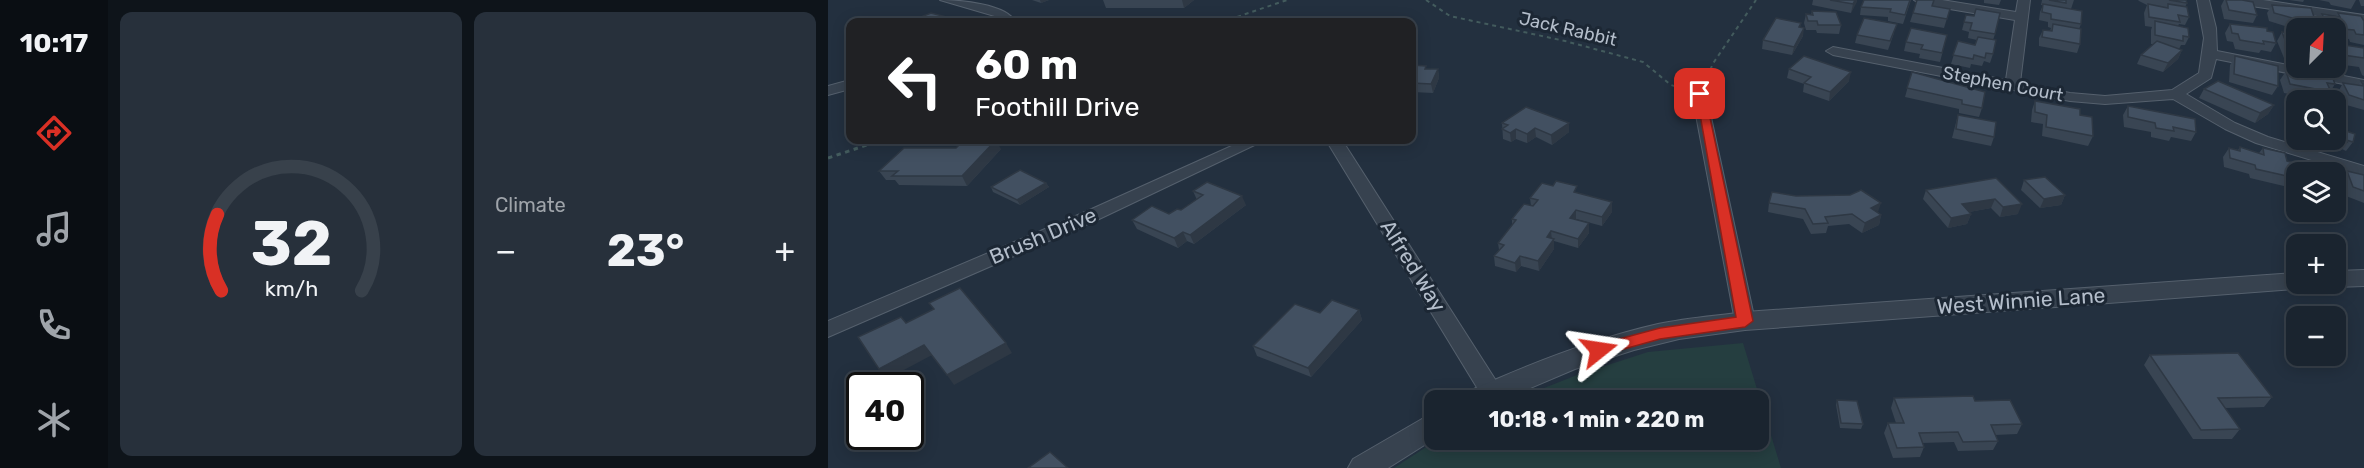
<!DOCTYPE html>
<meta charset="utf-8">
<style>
body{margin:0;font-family:Rubik,sans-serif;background:#27303b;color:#f1f3f6;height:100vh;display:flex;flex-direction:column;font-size:22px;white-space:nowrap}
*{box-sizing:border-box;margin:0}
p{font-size:20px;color:#9fa4aa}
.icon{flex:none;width:33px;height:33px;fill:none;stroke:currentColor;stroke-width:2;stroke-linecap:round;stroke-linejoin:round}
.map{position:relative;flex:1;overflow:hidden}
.drawer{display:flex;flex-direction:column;gap:12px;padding:12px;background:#0e141a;width:720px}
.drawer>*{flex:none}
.top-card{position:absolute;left:18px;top:18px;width:570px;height:126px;border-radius:12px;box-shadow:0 3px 15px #0003,0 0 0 2px #38414b;background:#202124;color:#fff;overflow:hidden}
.needle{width:39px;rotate:24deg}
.controls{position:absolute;left:1458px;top:18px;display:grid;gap:12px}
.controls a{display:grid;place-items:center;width:60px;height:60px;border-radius:12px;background:#1a242f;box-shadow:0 3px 15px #0003,0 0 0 2px #38414b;font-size:30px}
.speed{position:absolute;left:18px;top:372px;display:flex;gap:12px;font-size:30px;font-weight:700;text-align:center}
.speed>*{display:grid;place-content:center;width:78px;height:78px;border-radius:50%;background:#1a242f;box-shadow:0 3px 15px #0003,0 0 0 2px #38414b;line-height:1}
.speed .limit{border:3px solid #111;border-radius:9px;background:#fff;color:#111}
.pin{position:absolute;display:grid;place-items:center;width:51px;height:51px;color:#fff;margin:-26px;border-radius:12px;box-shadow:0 3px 9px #0006}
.me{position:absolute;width:66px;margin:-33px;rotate:75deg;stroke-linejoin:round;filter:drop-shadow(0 0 4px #0008)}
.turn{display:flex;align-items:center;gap:21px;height:126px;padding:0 30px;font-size:27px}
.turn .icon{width:78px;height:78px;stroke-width:2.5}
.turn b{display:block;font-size:42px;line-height:51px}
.big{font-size:45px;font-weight:700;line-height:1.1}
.drawer .card{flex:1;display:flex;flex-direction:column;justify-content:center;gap:9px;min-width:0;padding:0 21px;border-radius:12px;background:#27303b}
.drawer .dial{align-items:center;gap:0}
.dial svg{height:156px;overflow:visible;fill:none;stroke:#38414b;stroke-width:7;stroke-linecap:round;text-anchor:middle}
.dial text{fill:#f1f3f6;stroke:none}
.heat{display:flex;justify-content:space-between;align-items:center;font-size:33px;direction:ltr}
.drawer .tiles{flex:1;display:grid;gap:12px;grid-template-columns:repeat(2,1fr)}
.trip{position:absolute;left:596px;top:390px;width:345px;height:60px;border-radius:12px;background:#1a242f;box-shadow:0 3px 15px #0003,0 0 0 2px #38414b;font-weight:700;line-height:60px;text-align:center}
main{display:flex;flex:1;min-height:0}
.menu{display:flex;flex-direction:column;width:108px;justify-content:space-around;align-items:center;background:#0a0e13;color:#9fa4aa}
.menu .icon{width:42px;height:42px}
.menu .on{color:#d93025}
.menu b{font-size:27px;color:#f1f3f6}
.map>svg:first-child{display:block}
</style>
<main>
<nav class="menu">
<b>10:17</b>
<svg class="icon on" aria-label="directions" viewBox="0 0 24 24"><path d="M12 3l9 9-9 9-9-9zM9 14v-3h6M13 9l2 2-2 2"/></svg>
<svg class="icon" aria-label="music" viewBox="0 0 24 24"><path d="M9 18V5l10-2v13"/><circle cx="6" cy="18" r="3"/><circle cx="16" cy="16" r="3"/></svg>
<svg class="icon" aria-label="phone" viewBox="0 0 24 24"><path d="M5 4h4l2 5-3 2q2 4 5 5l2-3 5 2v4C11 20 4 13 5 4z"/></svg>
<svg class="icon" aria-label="climate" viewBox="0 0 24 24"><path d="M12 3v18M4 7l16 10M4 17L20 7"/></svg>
</nav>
<section class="drawer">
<div class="tiles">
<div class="card dial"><svg viewBox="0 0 100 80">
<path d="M14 69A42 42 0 1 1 86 69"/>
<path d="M14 69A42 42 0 0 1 12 30" stroke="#d93025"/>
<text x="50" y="56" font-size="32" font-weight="700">32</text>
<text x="50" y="72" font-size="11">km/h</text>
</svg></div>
<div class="card"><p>Climate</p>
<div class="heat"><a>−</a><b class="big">23°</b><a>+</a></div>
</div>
</div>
</section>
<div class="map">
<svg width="1536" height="468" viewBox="0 0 1536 468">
<rect width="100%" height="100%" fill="#23303f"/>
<!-- green -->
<polygon fill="#253e40" points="915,343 953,468 566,468 609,440 930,440 930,400 686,400 749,375 820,352"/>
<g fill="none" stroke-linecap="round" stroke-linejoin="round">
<!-- minor casing -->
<g stroke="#55606d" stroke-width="2">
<g id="minor">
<path d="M112,0c18,0 68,4 75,22h-12l-5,-5z"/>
<polygon points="1086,0 1114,0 1188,12 1190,0 1202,0 1192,83 1242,93 1277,96 1344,90 1371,73 1376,38 1369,0 1381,0 1388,28 1389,51 1536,80 1536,88 1388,59 1383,78 1358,94 1407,123 1440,137 1536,166 1536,176 1428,143 1397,129 1345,99 1277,104 1242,101 1005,55 998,51 1005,47 1178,80 1187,20 1092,4"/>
<polygon points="1404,0 1435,0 1536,15 1536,23 1410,4"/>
<polygon points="22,80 22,89 0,95 0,86"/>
<polygon points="871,90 878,94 927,321 924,326 917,328 910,326 907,321 864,94"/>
<polygon points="417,140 437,140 269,220 0,337 0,321 257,212"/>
<polygon points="498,140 514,140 672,387 675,393 672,399 656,399"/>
</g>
</g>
<!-- tertiary casing -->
<g stroke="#55606d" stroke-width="2">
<g id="tertiary">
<polygon points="1536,270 1536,286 1508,287 1499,284 1508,284 1508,271"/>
<path d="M1468,273v11h10l-10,5 -551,41 -66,9 -45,11 -59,19 -73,31h-39l4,-8c62,-28 125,-53 191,-68 29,-6 58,-8 87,-12z"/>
<polygon points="606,412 606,439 560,468 520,468 525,459"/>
</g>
</g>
<!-- path-far1 -->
<g stroke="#435b5d" stroke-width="2" stroke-dasharray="4 4" stroke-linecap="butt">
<polyline points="598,0 622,16 737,41 815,62 843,85 858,90"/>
<polyline points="394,22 459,0"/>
<polyline points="875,84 886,62 928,0"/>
</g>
<!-- path -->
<polyline stroke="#435b5d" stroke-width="3" stroke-dasharray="4.5 4.5" stroke-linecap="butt" points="0,158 54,140"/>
<!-- minor -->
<use href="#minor" fill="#37424f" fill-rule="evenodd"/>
<!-- tertiary -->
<use href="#tertiary" fill="#37424f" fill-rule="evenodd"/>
</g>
<!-- wall -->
<g fill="#394553">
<polygon points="204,0 221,0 213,3"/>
<polygon points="275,0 366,0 356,8 278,8"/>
<polygon points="985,0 1029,0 1023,13 984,5"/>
<polygon points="1083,0 1075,24 1060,21 1060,17 1032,15 1033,7"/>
<polygon points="1156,0 1173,0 1171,5 1156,3"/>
<polygon points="1214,0 1246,0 1243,9 1253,24 1251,29 1252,44 1249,53 1211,46 1211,38 1215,30 1222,31 1223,28 1220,27 1220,22 1211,20 1212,12 1215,5 1213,5"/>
<polygon points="1310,0 1358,0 1359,3 1357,7 1361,17 1357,25 1351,24 1350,26 1361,37 1357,45 1353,45 1351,49 1354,50 1350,59 1335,72 1309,64 1313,55 1326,44 1323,44 1323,30 1324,27 1317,26 1316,13 1319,5 1311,1"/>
<polygon points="1396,0 1414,0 1429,15 1425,23 1396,19 1393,6"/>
<polygon points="1461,0 1476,0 1475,2"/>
<polygon points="1491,0 1528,0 1523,9 1503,5 1501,2"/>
<polygon points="1531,0 1536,0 1536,6 1533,6"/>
<polygon points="1444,5 1489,26 1488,28 1468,28 1468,32 1464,31 1463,28 1441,21 1439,13"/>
<polygon points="1104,6 1122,9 1116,28 1082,22 1085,13"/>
<polygon points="984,11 1013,25 1011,34 989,33 988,30 978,30 976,23 978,14 983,15"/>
<polygon points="1510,13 1536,21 1536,45 1522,42 1521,39 1508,38 1508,28 1492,28 1489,22 1494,14 1508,16"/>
<polygon points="1138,15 1167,34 1165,40 1165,54 1162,63 1156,61 1154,66 1143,64 1142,68 1123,64 1130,41 1147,45 1149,40 1140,38 1141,32 1134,30"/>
<polygon points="973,23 972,27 975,36 964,55 934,49 935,40"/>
<polygon points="1402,24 1439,31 1448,43 1443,52 1433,50 1431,53 1407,49 1405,42 1399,41 1397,33"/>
<polygon points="1454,32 1468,34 1468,60 1456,58 1449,41"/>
<polygon points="1066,33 1060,50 1027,43 1029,35"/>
<polygon points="1119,35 1112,62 1091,58 1092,54 1076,51 1078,42"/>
<polygon points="1510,44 1536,48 1536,76 1534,75 1531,67 1509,64 1508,61 1508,47"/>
<polygon points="1407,56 1450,86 1444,95 1401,82 1402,65"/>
<polygon points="584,65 598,66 598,69 610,69 611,78 605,93 584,92"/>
<polygon points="961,69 1021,81 1001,101 975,92 976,84 959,78"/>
<polygon points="1458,71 1477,75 1479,72 1507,84 1497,100 1456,93 1452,80"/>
<polygon points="1084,72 1154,108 1151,117 1131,113 1131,109 1077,97"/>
<polygon points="1533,81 1536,81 1536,110 1515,104 1510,92 1515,83 1530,85"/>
<polygon points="1376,89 1446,105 1440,114 1427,123 1371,98"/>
<polygon points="1207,101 1252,115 1265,136 1260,146 1214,136 1215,124 1203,122 1204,110"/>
<polygon points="1300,106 1368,132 1363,141 1343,137 1341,141 1323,137 1323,132 1296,127 1295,115"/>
<polygon points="1130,115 1166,137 1163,146 1124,138"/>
<polygon points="1468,120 1468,138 1462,136 1465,125"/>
<polygon points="1508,122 1512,129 1525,142 1518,151 1514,149 1512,151 1475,140 1508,140"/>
<polygon points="674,123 741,123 741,132 724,145 708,137 699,143 688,139 683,142 675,139"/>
<polygon points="1412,147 1431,153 1435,148 1459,161 1468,172 1468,189 1422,178 1421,174 1396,167 1395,157 1401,148 1410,150"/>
<polygon points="173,149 139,186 71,185 67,180 58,180 51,171"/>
<polygon points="1519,171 1536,175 1536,203 1518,196 1513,180"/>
<polygon points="1168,178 1190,214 1172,217 1163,208 1141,212 1143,214 1139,224 1120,228 1095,199 1098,190"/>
<polygon points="1196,180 1237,195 1233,205 1212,208 1193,190"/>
<polygon points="218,183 221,187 192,205 165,192 163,187"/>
<polygon points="365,191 418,205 366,244 359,241 350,248 309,229 304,220 341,214 353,210 369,200"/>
<polygon points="750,193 784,202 784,212 774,226 748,219 761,233 750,248 726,241 726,249 711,271 693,266 688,272 667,266 666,256 671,250 670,243 684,226 684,219 703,206 702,198"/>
<polygon points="941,203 1050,212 1053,215 1051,225 1034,233 1021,224 1000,226 998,233 983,234 975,219 940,212"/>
<polygon points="531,310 534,320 483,377 429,356 425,346 492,313"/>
<polygon points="1322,355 1444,397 1436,407 1397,408 1412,429 1404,439 1365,439 1316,365"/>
<polygon points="1066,398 1147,401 1194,424 1189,434 1167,435 1170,441 1165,450 1130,451 1126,442 1094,443 1096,447 1092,457 1065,458 1056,433 1060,423 1068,423 1063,408"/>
<polygon points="1009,400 1035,424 1033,429 1012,428 1008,405"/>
</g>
<!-- shaded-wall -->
<g fill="#2e3844">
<polygon points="212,0 221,0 213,3"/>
<polygon points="354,0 366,0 356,8"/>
<polygon points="1027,0 1029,0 1029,2 1023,13 1025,4"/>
<polygon points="976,28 975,36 964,55 966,47"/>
<polygon points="1354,50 1350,59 1335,72 1340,63"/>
<polygon points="610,69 611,78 605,93 603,84"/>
<polygon points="1023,72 1021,81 1001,101 1002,92"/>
<polygon points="1446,105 1440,114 1427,123 1432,113"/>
<polygon points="741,123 741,132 724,145 723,135"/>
<polygon points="707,128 708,137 699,143 699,134"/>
<polygon points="688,129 688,139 683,142 682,133"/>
<polygon points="168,140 173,149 139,186 134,176"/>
<polygon points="218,183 221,187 192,205 189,200"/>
<polygon points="1237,195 1233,205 1212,208 1216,199"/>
<polygon points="414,196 418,205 366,244 362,235"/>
<polygon points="1167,199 1163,208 1130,214 1134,204"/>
<polygon points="784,202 784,212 774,226 774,217"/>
<polygon points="1053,203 1050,212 1043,208"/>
<polygon points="1194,204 1190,214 1172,217 1175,207"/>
<polygon points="748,210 748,219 742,218"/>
<polygon points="1143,214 1139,224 1120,228 1123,218"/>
<polygon points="1053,215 1051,225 1034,233 1037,223"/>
<polygon points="761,223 761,233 750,248 750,239"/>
<polygon points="723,231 724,241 719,237"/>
<polygon points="355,232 359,241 350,248 346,238"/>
<polygon points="726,239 726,249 711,271 710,261"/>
<polygon points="692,256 693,266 688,272 687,263"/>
<polygon points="531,310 534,320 483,377 480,368"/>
<polygon points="178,343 184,353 126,385 119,375"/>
<polygon points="96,345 104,355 59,379 51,369"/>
</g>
<!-- building -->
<g fill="#425061" stroke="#2e3844" stroke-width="1.5">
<polygon points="1002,0 1027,0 1025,4"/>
<polygon points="1036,0 1082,0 1077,15 1062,12 1063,9 1033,7"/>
<polygon points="1089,0 1106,0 1104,6 1122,9 1119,19 1085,13"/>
<polygon points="1221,0 1238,0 1238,3"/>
<polygon points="1341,0 1358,0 1359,3"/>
<polygon points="1398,0 1414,0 1425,2 1429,15 1401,10"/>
<polygon points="1215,4 1254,11 1253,24 1223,19 1223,14 1214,12"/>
<polygon points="1320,4 1340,8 1340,4 1359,7 1361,17 1350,15 1352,22 1321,17"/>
<polygon points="1444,5 1483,8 1489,26 1469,23 1468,19 1446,13"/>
<polygon points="1148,9 1172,13 1167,34 1142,30 1144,23 1136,22 1138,15 1146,16"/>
<polygon points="984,11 1008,12 1013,25 990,25 989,21 980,21 978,14 985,15"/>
<polygon points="103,13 126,19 120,22 80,22"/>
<polygon points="1510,13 1533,16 1536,21 1536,35 1528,34 1526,30 1501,28 1494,14 1512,17"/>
<polygon points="948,18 973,23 971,27 976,28 966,47 935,40"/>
<polygon points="1036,18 1069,24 1062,41 1029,35"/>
<polygon points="1327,21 1360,28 1361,37 1355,36 1355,41 1327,35"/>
<polygon points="1225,24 1253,29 1252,44 1214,37 1215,30 1224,31"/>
<polygon points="1402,24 1439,28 1439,31 1445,32 1448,43 1435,41 1436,44 1412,40 1410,34 1404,33"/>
<polygon points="1083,28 1119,35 1114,53 1093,49 1095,45 1078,42"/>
<polygon points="1454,32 1468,34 1468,51 1461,50"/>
<polygon points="1150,37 1168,40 1165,54 1158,53 1157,58 1146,55 1145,59 1125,55 1130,41 1147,45"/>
<polygon points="1329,41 1354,50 1340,63 1313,55"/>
<polygon points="1510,44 1536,48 1536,58 1515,55"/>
<polygon points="976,56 1023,72 1002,92 976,83 983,77 961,69"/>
<polygon points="1407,56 1450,66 1450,86 1406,74"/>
<polygon points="584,65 598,66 597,69 610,69 603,84 584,83"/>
<polygon points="1458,71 1481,75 1479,72 1504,76 1507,84 1499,83 1503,92 1462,84"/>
<polygon points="1084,72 1157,92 1154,108 1134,104 1134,100 1079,88"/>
<polygon points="1390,81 1446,105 1432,113 1376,89"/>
<polygon points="1533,81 1536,81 1536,100 1521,95 1515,83 1536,86"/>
<polygon points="1207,101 1252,109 1252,115 1264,117 1265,136 1218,127 1219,115 1207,112"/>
<polygon points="1300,106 1367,119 1368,132 1345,127 1346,131 1328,128 1327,123 1300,117"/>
<polygon points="698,107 741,123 723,135 707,128 699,134 688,129 682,133 674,129 680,125 674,123"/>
<polygon points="1130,115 1168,122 1166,137 1128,129"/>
<polygon points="1508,122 1513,124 1512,129 1527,134 1525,142 1518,140 1519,142 1508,138"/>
<polygon points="136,140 168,140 134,176 64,176 70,171 51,171 76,148 128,148"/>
<polygon points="1412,147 1436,155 1435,148 1457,153 1459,161 1481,166 1483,172 1468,172 1468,178 1428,169 1427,165 1402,158 1401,148 1412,151"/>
<polygon points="192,170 218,183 189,200 163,187"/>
<polygon points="1519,171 1536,175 1536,191 1525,187"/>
<polygon points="1217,177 1237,195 1216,199 1196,180"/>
<polygon points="1168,178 1194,204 1175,207 1167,199 1134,204 1143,214 1123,218 1098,190"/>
<polygon points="728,181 749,186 746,192 784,202 774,217 748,210 742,218 761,223 750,239 723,231 719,237 726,239 710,261 692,256 687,263 666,256 676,245 670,243 688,220 684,219 696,204 705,206 710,200 702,198 714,183 725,186"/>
<polygon points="379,182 414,196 362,235 355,232 346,238 304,220 324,206 341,214 349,209 353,210 375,195 365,191"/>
<polygon points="1033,190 1053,203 1043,208 1053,215 1037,223 1024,214 997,217 1000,223 985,224 977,209 941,203 944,192 968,196 1022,195"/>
<polygon points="132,288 178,343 119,375 96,345 51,369 30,337 73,317 78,323 106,309 101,303"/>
<polygon points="504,300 531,310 480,368 425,346 467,304 492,313"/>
<polygon points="1410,353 1444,397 1390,398 1412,429 1373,430 1322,355"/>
<polygon points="1145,396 1147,401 1182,400 1194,424 1163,425 1170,441 1135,442 1130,432 1091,433 1096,447 1069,448 1060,423 1076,423 1066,398"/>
<polygon points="1009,400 1029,401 1035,424 1013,423"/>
<polygon points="222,452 240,468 200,468"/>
</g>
<!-- route -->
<polygon fill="#d93025" stroke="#8d1f18" stroke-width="1.5" points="868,92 877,94 925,321 917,327 832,339 771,356 765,354 763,350 765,346 832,328 908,317"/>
<g text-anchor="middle" stroke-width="6" stroke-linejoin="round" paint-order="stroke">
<!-- far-street labels -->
<g font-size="18" fill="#b3bdca" stroke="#1c2734">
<text transform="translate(740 29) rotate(13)" y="6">Jack Rabbit</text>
<text transform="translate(1175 84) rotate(11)" y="6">Stephen Court</text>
</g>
<!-- street labels -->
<g font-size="21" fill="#b3bdca" stroke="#1c2734">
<text transform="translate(215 236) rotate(-23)" y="7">Brush Drive</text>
<text transform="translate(585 266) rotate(58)" y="7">Alfred Way</text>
<text transform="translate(1193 301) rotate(-4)" y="7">West Winnie Lane</text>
</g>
</g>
</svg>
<div class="controls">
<a><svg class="needle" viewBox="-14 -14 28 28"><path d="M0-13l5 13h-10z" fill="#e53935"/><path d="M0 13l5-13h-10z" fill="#9fa4aa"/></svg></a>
<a><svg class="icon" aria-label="search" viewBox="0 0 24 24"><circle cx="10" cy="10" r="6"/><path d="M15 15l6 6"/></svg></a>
<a><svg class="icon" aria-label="layers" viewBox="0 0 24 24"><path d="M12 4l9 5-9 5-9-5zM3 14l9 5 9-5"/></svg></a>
<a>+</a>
<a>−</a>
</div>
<div class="speed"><div class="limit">40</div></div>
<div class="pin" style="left:872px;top:94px;background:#d93025"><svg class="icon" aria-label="arrive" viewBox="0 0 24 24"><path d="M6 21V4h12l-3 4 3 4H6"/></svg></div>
<svg class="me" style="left:771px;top:350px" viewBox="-20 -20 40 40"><path d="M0-17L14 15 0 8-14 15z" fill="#d93025" stroke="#fff" stroke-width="4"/></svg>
<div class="trip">10:18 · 1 min · 220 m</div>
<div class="top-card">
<div class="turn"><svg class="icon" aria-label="left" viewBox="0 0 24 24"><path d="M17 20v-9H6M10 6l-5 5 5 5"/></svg><div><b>60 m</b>Foothill Drive</div></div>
</div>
</div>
</main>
